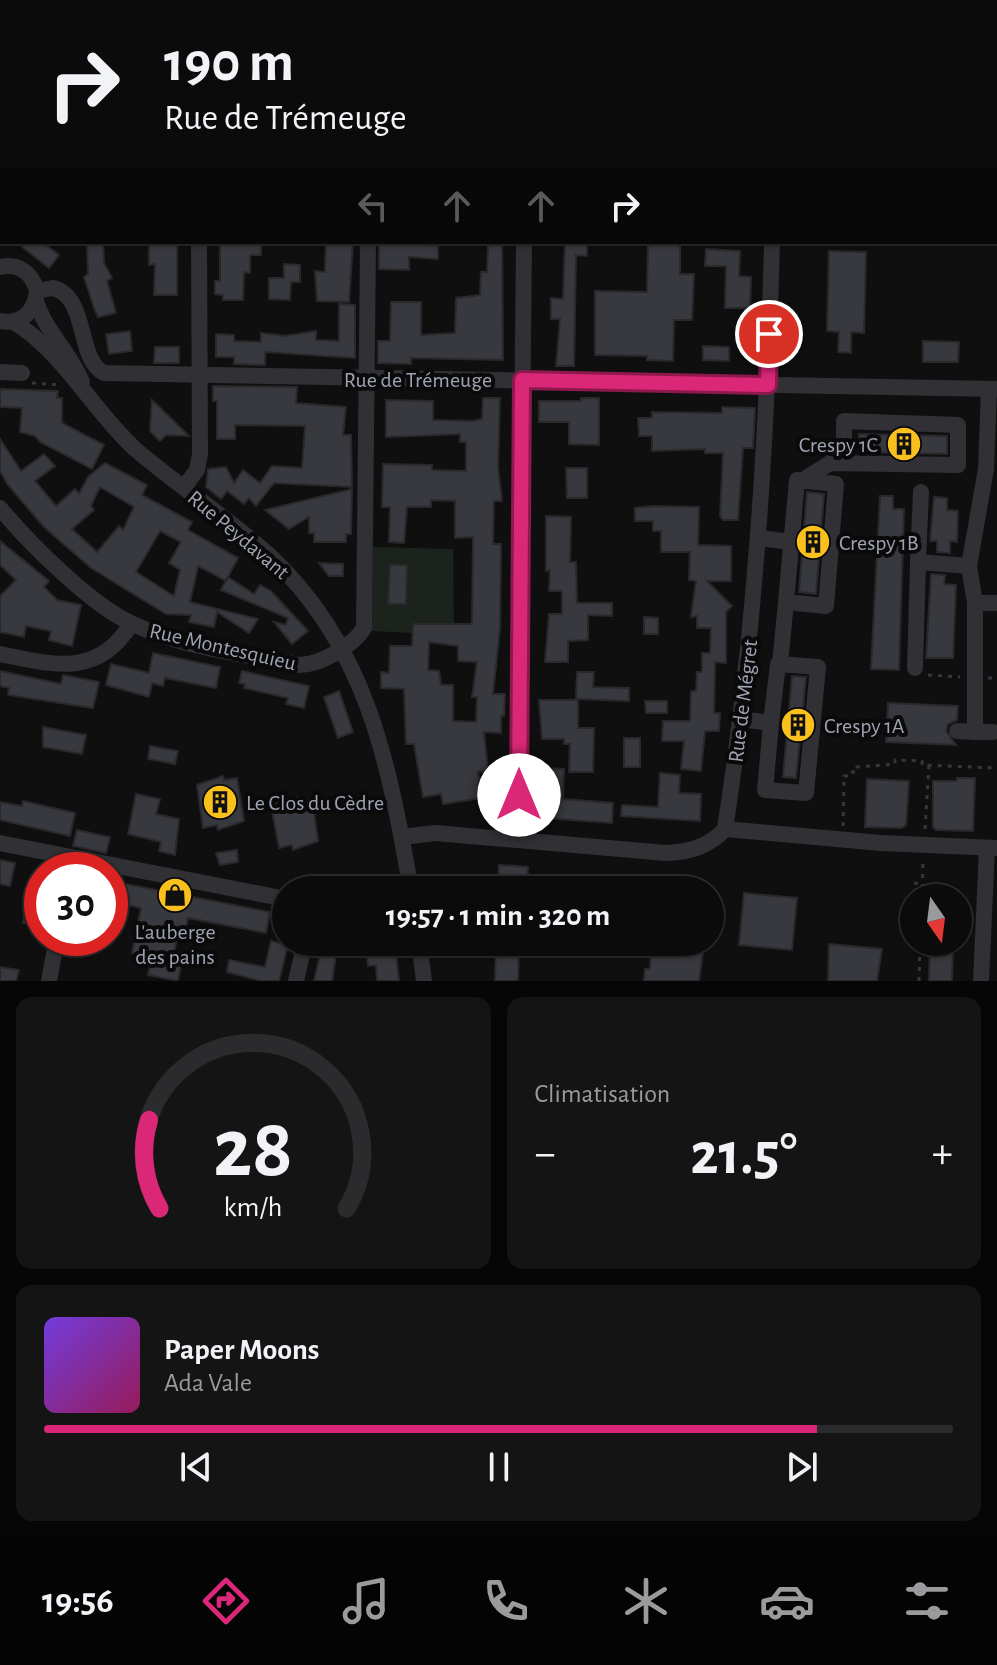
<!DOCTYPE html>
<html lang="fr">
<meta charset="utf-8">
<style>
body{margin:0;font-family:"Alegreya Sans",sans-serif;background:#141415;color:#f1f3f6;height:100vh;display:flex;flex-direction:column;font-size:30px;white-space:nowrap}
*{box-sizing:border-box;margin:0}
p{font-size:26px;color:#9a9b9d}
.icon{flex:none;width:44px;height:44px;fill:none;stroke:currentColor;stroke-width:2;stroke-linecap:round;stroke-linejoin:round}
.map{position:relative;height:981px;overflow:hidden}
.panel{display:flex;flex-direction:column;gap:16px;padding:16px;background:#060607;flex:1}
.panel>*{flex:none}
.hud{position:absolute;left:0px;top:0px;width:998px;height:244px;box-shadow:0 2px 6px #0004,0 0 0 2px #2b2b2d;background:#0b0b0c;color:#f1f3f6;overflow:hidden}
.needle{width:52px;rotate:166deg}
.controls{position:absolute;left:900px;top:884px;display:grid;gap:16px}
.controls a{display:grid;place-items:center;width:72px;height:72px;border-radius:50%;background:#0b0b0c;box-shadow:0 2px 6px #0004,0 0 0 2px #2b2b2d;font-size:40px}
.speed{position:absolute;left:24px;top:852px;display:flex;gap:16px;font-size:40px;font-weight:700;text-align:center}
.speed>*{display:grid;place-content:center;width:104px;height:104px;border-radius:50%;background:#0b0b0c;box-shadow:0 2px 6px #0004,0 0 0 2px #2b2b2d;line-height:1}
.speed .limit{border:12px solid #d22;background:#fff;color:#111}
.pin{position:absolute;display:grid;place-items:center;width:68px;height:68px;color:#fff;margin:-34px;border:4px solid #fff;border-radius:50%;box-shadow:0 2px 8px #0007}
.me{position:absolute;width:88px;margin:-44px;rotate:0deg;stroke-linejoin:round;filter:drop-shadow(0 0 6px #0008)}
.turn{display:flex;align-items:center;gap:28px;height:168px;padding:0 32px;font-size:36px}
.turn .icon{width:104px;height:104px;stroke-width:2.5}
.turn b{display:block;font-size:56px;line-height:68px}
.lanes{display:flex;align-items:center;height:76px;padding:0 32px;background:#0003;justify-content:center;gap:40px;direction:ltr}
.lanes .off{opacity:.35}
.big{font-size:60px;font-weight:700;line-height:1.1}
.panel .tile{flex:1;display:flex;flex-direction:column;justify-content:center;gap:12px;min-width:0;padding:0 28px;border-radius:16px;background:#141415}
.panel .dial{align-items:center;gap:0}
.dial svg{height:208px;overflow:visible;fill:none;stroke:#2b2b2d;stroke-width:7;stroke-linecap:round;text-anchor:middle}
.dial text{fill:#f1f3f6;stroke:none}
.song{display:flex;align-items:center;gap:24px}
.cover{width:96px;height:96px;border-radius:12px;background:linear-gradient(135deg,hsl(260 70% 55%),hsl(330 70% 35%))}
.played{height:8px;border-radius:4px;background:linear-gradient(90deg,#db2777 85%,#2b2b2d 85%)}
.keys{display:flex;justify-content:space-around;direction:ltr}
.heat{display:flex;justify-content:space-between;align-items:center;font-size:44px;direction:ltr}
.panel .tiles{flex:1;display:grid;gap:16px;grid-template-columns:1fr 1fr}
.tile:last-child{grid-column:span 2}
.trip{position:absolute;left:272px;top:876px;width:452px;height:80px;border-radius:40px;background:#0b0b0c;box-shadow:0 2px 6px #0004,0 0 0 2px #2b2b2d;font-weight:700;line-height:80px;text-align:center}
.menu{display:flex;height:128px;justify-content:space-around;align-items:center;background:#040405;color:#9a9b9d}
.menu .icon{width:56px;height:56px}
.menu .selected{color:#db2777}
.menu b{font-size:36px;color:#f1f3f6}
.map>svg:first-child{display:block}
</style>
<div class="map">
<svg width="997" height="981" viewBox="0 0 997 981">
<rect width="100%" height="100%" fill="#0f0f10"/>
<!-- green -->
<polygon fill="#1b231c" points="373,547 453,549 454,635 372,631"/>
<!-- building -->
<g fill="#38393e" stroke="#29292c" stroke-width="2" fill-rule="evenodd">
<polygon points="16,242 42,242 59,255 49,268"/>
<polygon points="87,242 103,242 104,263 112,278 107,281 116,313 98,317 94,308 84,277 88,274"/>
<polygon points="149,242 177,243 177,295 154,295 155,264 149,265"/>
<polygon points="220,242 261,242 261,255 250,255 250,273 244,272 243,300 223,300 223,295 215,294 215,281 220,281"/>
<polygon points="326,242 353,242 349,302 317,301 315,271 325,272"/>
<polygon points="395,242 438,246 438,259 409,257 409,270 379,269 379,244 395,245"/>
<polygon points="488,242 502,242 503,360 411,358 411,364 378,363 378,341 390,341 391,302 421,302 421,335 455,333 456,298 480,295 481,272 487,272"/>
<polygon points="565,242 587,242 587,256 576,255 574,366 556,366 560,319 551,319 551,298 563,299"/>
<polygon points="648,242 680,242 680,274 694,274 692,320 674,320 673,361 647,360 647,356 595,355 595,291 647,292"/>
<polygon points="706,249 740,251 739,276 751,277 750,308 725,308 726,266 705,266"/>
<polygon points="829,251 866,252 864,333 851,332 851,353 838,352 839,332 827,331"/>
<polygon points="284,264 300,265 300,282 291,282 290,300 269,299 269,278 284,278"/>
<polygon points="339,304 355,305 355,358 265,352 265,365 234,364 234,357 216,357 216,334 234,335 234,341 261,342 261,333 285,336 316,331 316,340 339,341"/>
<polygon points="745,308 759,308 758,339 744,338"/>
<polygon points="130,331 132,351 109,354 106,334"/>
<polygon points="923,341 959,342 958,362 923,362"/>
<polygon points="703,346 729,347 729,361 703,360"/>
<polygon points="155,347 179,347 179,363 154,363"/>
<polygon points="213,386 297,387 296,403 346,407 343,435 351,435 352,487 274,483 256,506 249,498 244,504 227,491 221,499 206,487 208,469 226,467 234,483 243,470 260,483 272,466 302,468 305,426 235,425 235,439 217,439 217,401 213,401"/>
<polygon points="0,389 58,391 57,398 62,398 62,423 104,445 92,469 40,442 35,436 20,432 22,408 0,407"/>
<path d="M483,398h17l-2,69 4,34h-8l-1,43h8l-1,84 -7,66h12l-1,22h-3v17l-17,-1 4,39 -10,1 4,26 -39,6 -2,-10 -18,3 -9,-53h-8l-2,-55 -23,-1v-16l8,1 1,-27h22l1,-22h59l1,-87 -18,1v-37l-24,-1v7h-24l-3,36 -15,-1 1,-35h-8l1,-43 49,1v5l34,1v-29h-6v-8l-74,3v-37l47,1v19l39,1 10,-2zM429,642l29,4v15l19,1 -5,35h5l-1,25 -23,-1v-36h-12l-2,-14 -11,-1z"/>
<polygon points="581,398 599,398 599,445 569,444 569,422 539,422 539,401 581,401"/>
<polygon points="152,400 189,436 166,435 160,441 150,431"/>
<polygon points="722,407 755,408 753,448 743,448 738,520 723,520 720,516 723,453 705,453 705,449 652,451 652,436 639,436 638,418 652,418 652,412 722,413"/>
<polygon points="859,434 947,436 947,454 859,452"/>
<path d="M0,439l21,32 23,-17 11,12 -20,15 21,25 19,-17 4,5 9,-17 17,-14 42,22 -5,10 50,27 -4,8 50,28 -12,23 -28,-15 -8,36 68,17 -9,14 -32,-21 -3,15 -25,-5 2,-7 -25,-1 -75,-46 -47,-41 -36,-42 -8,-14zM100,487l34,20 -11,23 -4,-4 -22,26 -25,-23 22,-19 -3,-4zM160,531l21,11 -12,21 11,7 -6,26 -38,-24z"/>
<polygon points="566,468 587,468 587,498 567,498"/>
<polygon points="352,489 351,534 346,534 346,542 314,542 314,533 309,533 309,517 289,529 265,510"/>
<polygon points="807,492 824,494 816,594 799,592"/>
<polygon points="880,496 893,496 893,509 904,509 899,670 871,669"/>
<polygon points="934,497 947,498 947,510 958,511 957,542 950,541 950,553 937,552 937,541 930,541"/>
<polygon points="653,506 699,507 698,545 731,546 731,581 707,581 732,606 726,612 726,663 715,662 714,713 720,713 719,731 705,731 701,771 681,769 684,741 662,741 663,721 690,721 691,691 696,691 697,672 702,672 702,653 710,653 711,628 697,628 697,616 691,617 696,581 689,580 690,552 661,552 661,531 653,531 653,521 635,521 635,508"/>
<polygon points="546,516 571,517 570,562 576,562 577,603 612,603 612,616 588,615 588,640 568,641 568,662 545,662 549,614 562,614 562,591 549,591 550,570 546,571"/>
<polygon points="0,541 49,581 44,587 57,600 81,605 72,646 49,640 51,631 26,626 24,637 0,632 0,596 16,580 0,565"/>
<polygon points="319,563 343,564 343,576 329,576"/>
<polygon points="390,565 407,565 406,604 388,604"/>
<polygon points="931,574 945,575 944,584 956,585 953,658 926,658"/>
<polygon points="228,577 254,594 260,585 271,591 308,631 292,644 274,622 286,625 288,618 221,590"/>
<polygon points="644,617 658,618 658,634 644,634"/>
<polygon points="153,653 220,667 216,688 165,678 163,686 152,683 149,697 106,685 111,664 149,673"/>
<polygon points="0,671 61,684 63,675 99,682 93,708 8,695 9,688 0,686"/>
<polygon points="242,671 309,686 304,708 286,704 288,698 244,688 245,684 239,683"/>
<polygon points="577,672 594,672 593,687 629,688 629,701 576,699"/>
<polygon points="792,676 806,677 796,778 783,777"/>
<polygon points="339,691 353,732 338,738 324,697"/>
<polygon points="539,700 578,700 578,728 594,728 593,772 569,772 570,744 564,744 564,739 542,739"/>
<polygon points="645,701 667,701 667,713 646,713"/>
<polygon points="888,703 958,706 957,720 948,724 946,731 956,745 886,742"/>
<polygon points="43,727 86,735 82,754 43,747"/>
<rect x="624" y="738" width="16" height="29"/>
<polygon points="150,746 178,751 175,764 148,759"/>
<polygon points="542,768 564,769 563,799 613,803 612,823 544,818"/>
<polygon points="660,773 680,775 679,793 701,794 700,821 621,816 622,805 658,807"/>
<polygon points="223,776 224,780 237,778 244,821 218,830 217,825 203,828 197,785"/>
<polygon points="957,778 975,778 973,831 936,830 933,827 933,781 957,781"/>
<polygon points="867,779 909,781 906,825 902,828 865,827"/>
<polygon points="136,794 160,799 156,814 179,819 175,855 159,851 161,842 128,834"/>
<polygon points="298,797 299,800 312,798 318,841 293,850 292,845 279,848 271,805"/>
<polygon points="23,801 75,813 70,836 0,820 0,802 22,806"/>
<polygon points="77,830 110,837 106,853 73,846"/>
<polygon points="237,850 238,862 220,865 216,853"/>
<polygon points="0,860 15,863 10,886 0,884"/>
<polygon points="499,865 528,867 527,890 498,890"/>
<polygon points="110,881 270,912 266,933 188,918 186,928 179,926 174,954 183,956 178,981 148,975 152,957 132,953 141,908 110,901"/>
<polygon points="29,886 42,889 40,926 23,923"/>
<polygon points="744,893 797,898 792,950 739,945"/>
<polygon points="271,941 288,945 279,981 261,981 227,972 229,960 265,967"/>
<polygon points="323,942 338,942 332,981 314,981"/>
<polygon points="496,942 519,942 518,981 495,981"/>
<polygon points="651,942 704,944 699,981 644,981 645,969 650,969"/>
<polygon points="930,942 953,942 952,981 929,981"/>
<polygon points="395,943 399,981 377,981 376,965 368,966 366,946"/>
<polygon points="829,944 882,949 877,981 828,981"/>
<polygon points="0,967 19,970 16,981 0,981"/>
</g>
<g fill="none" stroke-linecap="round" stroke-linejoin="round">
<!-- path -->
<g stroke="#36373c" stroke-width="3" stroke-dasharray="4 6" stroke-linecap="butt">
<polyline points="950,2 966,0"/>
<polyline points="32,383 59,385"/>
<polyline points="928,675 960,677"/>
<polyline points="988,678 997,678"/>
<polyline points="843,826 844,776 848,776 849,772 857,772 857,767 895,764 895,760 922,761 922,765 997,768"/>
<polyline points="925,829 929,765"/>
<polyline points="914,883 922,884"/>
<polyline points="922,898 923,858"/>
<polyline points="919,981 920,942"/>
</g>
<!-- minor -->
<g stroke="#303035" stroke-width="16">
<polyline points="66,2 72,0"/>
<polyline points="200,2 200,0"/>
<polyline points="371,2 371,0"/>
<polyline points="526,2 526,0"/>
<polyline points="777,2 777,0"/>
<polyline points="0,169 2,165"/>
<path d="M0,267c19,-4 32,6 37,24 -2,21 -16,34 -37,30"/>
<path d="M37,291l16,-3c36,9 23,71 51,85l893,16"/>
<path d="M36,301c9,30 34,51 46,81"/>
<path d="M14,322c50,31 80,90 121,127 43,37 92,68 134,106 98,91 120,209 142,335"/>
<polyline points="0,372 22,373"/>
<polyline points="989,389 986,469 969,566 975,603 997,603"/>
<polygon points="797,480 836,484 826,606 786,602"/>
<polyline points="803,480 830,463 844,446 844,421 958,425 958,465 830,463"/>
<polyline points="184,487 197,470 200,454 199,242"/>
<polyline points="921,492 918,562 969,566"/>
<path d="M0,508c29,35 92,98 133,116 51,24 111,30 166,41 21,0 54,-19 65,-37l4,-386"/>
<polyline points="759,538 791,542"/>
<path d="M0,654c53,11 98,24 131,-30"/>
<polyline points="780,664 786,602"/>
<polyline points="915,668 918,562"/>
<polyline points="741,719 771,723 765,790 806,793 818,667 778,664 771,723"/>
<polyline points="957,731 975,732 975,603"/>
<polyline points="975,732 993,732"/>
<polyline points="725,829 881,843 997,848"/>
<path d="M402,837l33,-4 231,20c23,-1 43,-6 59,-24 30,-195 42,-390 47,-587"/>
<polyline points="518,840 524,242"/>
<polyline points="0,843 286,899"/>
<polyline points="419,942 424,981"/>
<polyline points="49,981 57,938"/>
<polyline points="296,981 305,942"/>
<polyline points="981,981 987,848"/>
</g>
</g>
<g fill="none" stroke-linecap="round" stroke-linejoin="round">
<!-- route casing -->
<g stroke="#8e194d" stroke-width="20">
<polyline id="route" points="519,795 522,380 768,385 769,334"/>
</g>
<!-- route -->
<use href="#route" stroke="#db2777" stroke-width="14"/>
</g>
<!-- icons -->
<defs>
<g id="building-disc" transform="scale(1.8)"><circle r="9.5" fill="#fac11d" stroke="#0a0a0b"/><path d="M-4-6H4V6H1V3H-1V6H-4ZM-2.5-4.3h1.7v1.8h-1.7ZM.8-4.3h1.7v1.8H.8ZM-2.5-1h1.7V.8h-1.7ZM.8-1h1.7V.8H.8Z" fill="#111"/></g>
<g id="shop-disc" transform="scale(1.8)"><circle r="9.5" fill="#fac11d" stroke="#0a0a0b"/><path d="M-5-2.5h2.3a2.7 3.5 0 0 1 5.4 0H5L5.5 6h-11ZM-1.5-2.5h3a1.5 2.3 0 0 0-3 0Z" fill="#111"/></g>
</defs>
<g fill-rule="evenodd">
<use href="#building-disc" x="904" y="444"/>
<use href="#building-disc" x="813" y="542"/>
<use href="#building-disc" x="798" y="725"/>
<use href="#building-disc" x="220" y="802"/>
<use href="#shop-disc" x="175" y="895"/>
</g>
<g text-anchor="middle" stroke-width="8" stroke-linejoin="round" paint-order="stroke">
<!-- street labels -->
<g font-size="22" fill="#9fa3b2" stroke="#0a0a0b">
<text x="418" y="387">Rue de Trémeuge</text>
<text transform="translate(239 534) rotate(40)" y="8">Rue Peydavant</text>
<text transform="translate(223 646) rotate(13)" y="8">Rue Montesquieu</text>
<text transform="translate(742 701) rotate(-83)" y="8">Rue de Mégret</text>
</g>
<!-- poi labels -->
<g font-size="22" fill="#9fa3b2" stroke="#0a0a0b" text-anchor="start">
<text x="878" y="452" text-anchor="end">Crespy 1C</text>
<text x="839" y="550">Crespy 1B</text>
<text x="824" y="733">Crespy 1A</text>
<text x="246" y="810">Le Clos du Cèdre</text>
<text x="175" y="939" text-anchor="middle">L'auberge<tspan x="175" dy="25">des pains</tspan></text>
</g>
</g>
</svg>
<div class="controls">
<a><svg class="needle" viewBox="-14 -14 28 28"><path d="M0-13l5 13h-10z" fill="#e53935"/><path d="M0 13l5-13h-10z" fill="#9a9b9d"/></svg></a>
</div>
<div class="speed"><div class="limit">30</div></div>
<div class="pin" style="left:769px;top:334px;background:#d93025"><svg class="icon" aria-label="arrive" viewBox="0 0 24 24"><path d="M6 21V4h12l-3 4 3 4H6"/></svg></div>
<svg class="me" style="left:519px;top:795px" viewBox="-20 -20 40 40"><circle r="19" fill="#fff"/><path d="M0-13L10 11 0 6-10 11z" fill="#db2777"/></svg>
<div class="trip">19:57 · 1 min · 320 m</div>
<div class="hud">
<div class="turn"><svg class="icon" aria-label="right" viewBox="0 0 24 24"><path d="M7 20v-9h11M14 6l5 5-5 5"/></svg><div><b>190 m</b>Rue de Trémeuge</div></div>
<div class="lanes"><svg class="icon off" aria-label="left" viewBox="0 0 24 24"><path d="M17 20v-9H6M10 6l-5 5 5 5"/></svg><svg class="icon off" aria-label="ahead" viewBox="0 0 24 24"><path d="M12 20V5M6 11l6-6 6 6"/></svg><svg class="icon off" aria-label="ahead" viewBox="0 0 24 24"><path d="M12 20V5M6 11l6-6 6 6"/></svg><svg class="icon" aria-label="right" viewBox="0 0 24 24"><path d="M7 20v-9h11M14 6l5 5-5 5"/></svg></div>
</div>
</div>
<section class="panel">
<div class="tiles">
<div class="tile dial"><svg viewBox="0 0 100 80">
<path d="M14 69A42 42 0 1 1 86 69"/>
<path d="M14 69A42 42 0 0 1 10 35" stroke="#db2777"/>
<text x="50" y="56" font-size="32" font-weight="700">28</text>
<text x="50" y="72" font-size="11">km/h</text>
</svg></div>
<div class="tile"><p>Climatisation</p>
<div class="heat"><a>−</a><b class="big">21.5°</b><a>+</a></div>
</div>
<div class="tile">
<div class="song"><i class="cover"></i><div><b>Paper Moons</b><p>Ada Vale</p></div></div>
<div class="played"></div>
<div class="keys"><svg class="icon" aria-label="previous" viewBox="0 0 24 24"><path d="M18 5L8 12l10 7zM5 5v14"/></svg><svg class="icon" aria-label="pause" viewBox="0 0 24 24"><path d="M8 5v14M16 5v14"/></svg><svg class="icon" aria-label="next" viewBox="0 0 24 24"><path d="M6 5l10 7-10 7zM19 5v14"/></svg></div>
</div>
</div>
</section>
<nav class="menu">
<b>19:56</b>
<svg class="icon selected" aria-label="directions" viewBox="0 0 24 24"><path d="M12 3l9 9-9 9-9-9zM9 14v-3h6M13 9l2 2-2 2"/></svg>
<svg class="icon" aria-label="music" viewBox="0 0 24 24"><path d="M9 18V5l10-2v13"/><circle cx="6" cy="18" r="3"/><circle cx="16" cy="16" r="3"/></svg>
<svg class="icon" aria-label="phone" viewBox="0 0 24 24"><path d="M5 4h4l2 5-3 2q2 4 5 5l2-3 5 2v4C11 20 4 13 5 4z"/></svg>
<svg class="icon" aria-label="climate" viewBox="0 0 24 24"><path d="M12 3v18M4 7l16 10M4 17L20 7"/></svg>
<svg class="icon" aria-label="car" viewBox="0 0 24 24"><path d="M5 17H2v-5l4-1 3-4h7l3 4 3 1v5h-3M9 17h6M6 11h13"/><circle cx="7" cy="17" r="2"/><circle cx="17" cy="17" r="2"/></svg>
<svg class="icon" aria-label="filters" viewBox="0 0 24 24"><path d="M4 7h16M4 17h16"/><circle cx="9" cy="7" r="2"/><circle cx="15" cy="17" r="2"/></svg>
</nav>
